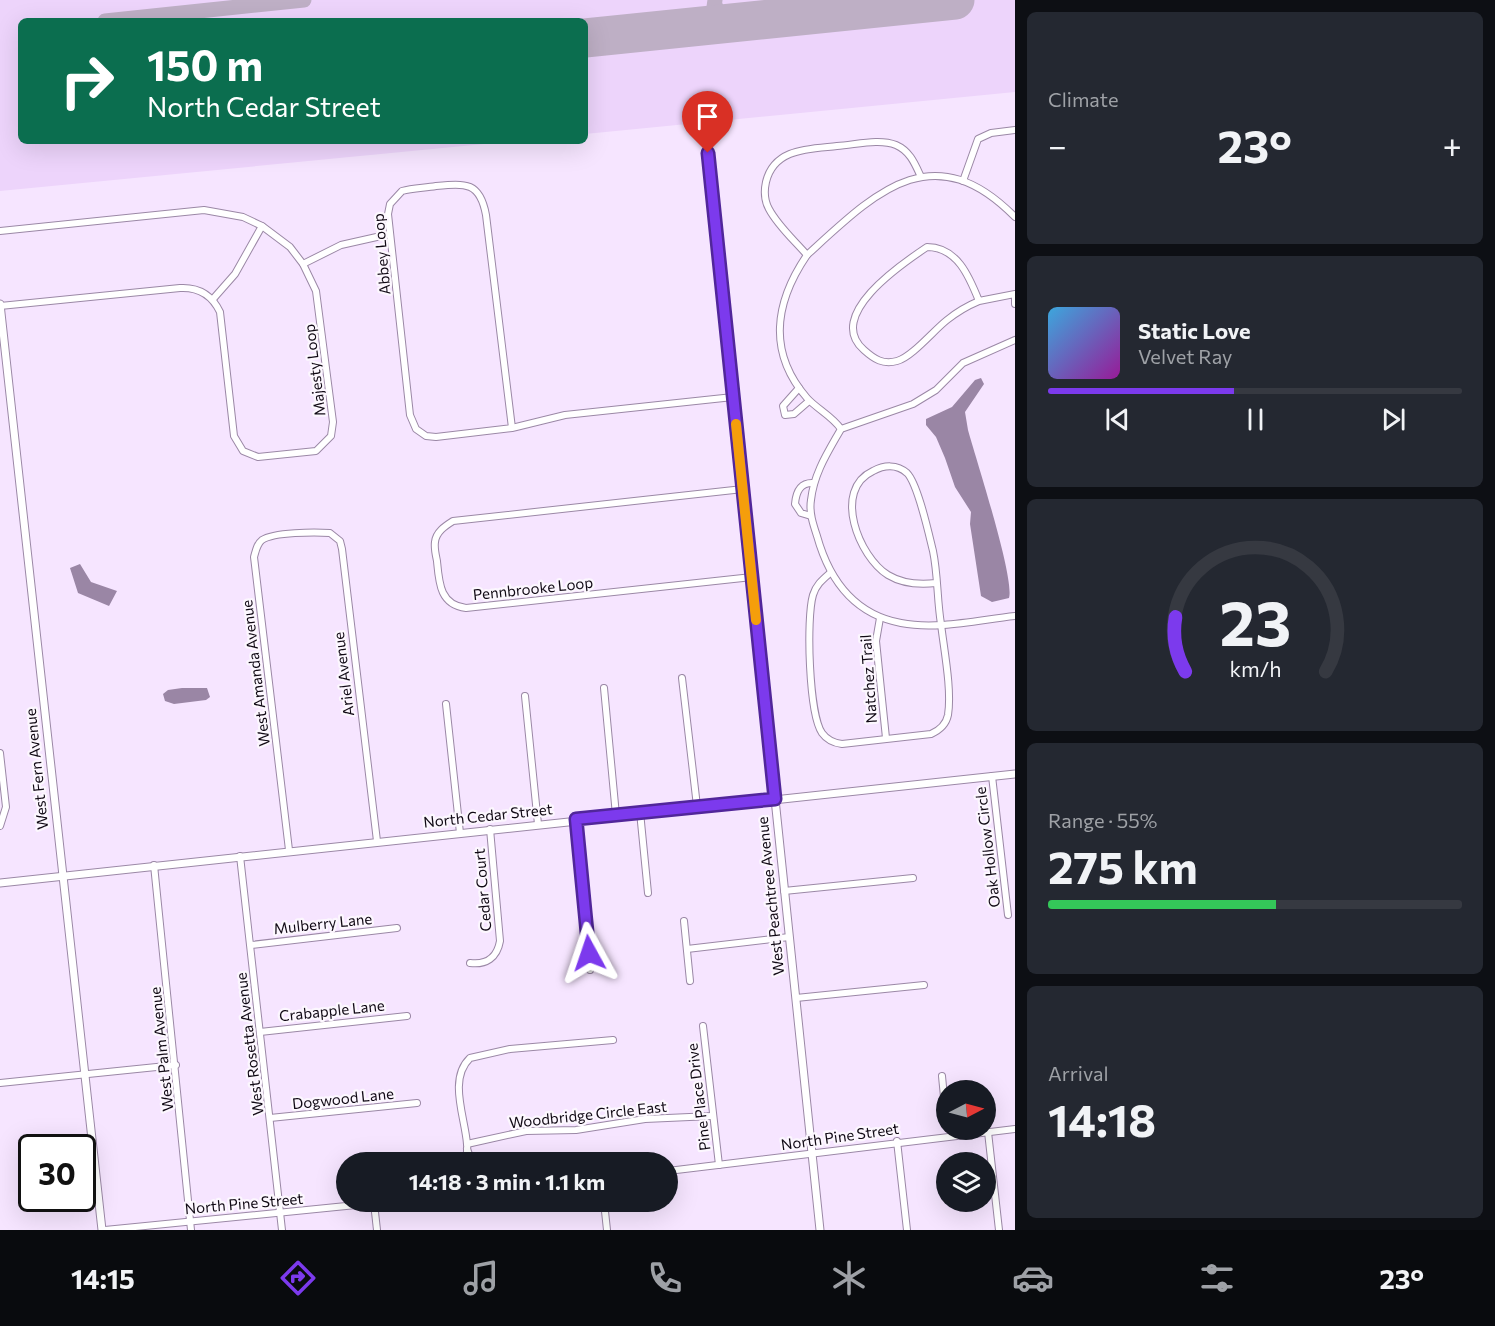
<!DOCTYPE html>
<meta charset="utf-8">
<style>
body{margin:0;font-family:Commissioner,sans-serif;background:#242831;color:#f1f3f6;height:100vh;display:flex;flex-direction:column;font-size:22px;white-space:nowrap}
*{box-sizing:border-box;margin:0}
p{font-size:20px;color:#9ea1a6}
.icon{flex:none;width:33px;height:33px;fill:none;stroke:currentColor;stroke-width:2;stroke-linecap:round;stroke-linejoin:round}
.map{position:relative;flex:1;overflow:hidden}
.panel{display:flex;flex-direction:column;gap:12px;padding:12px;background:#0d0f14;width:480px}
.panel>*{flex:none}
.top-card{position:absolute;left:18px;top:18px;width:570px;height:126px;border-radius:9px;box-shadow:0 6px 24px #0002;background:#0b6e4f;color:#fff;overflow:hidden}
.needle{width:39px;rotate:84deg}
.buttons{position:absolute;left:936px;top:1080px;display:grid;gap:12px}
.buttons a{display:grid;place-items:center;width:60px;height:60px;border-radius:50%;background:#171b24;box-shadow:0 6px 24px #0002;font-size:30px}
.speed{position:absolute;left:18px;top:1134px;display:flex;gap:12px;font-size:30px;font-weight:700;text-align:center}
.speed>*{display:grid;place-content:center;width:78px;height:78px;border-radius:50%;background:#171b24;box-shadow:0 6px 24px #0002;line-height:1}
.speed .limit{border:3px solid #111;border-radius:9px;background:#fff;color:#111}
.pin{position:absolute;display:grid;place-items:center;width:51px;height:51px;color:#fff;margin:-62px -26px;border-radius:50% 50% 50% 0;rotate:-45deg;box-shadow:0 0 6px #0007}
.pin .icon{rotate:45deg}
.me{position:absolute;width:66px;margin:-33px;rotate:355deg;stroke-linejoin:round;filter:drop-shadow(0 0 4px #0008)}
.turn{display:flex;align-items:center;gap:21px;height:126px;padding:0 30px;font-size:27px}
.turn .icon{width:78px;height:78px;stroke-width:2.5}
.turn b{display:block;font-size:42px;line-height:51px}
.big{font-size:45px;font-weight:700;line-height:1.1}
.panel .tile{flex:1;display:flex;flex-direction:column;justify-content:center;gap:9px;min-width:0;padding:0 21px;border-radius:9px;background:#242831}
.panel .dial{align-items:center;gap:0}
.dial svg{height:156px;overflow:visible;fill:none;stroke:#363941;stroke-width:7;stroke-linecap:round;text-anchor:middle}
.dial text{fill:#f1f3f6;stroke:none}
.song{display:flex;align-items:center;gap:18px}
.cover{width:72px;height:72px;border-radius:9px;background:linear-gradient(135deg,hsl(200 70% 55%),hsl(300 70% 35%))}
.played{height:6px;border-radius:3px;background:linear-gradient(90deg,#7c3aed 45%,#363941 45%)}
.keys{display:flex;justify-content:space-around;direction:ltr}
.heat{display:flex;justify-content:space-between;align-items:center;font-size:33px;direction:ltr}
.charge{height:9px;border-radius:4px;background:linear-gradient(90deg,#34c759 55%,#363941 0)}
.trip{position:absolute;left:336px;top:1152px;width:342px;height:60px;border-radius:30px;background:#171b24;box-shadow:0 6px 24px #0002;font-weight:700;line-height:60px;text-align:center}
.tabs{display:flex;height:96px;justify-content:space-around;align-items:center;background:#090b0e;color:#9ea1a6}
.tabs .icon{width:42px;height:42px}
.tabs .current{color:#7c3aed}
.tabs b{font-size:27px;color:#f1f3f6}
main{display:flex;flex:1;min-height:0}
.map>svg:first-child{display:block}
</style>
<main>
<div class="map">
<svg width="1015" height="1230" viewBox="0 0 1015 1230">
<rect width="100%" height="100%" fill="#f6e5ff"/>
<!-- built -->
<polygon fill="#edd4fb" points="0,0 1015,0 1015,92 585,134 585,21 21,21 21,141 515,141 0,191"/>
<!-- water -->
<g fill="#9a86a5">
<path d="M981,378l3,6 -19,28 3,18c8,29 47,149 41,168l-17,4 -11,-6 -11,-72 1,-12 -16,-25 -10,-29 -9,-21 -10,-12v-6l26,-12 23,-27z"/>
<polygon points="80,564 91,582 117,591 109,606 78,593 70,568"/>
<polygon points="182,688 207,688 210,697 206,700 174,704 165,701 163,694 168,690"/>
</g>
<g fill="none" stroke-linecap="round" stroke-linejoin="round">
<!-- taxiway -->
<g stroke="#beafc5" stroke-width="15">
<polyline points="785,0 789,8 803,16"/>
<polyline points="716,7 718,13 733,24"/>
<polyline points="768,19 782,9 784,0"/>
<polyline points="105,21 304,0"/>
<polyline points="702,27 713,14 715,0"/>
</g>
<!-- runway -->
<polyline stroke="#beafc5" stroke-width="39" points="585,38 955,0"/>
<!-- minor casing -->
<g stroke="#9b88a6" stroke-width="8">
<g id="minor">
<polyline points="705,130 775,799"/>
<path d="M921,177c-6,-13 -11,-26 -25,-32 -17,-7 -41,0 -59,1 -28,3 -63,2 -71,36 -2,9 -2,18 3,27 9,17 25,31 38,46 67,-61 125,-122 208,-38"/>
<polyline points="963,181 978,139 991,133 1015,130"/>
<path d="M0,231l204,-21 39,7 19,9 28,21 13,17 13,27 17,131 -2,14 -15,15 -58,6 -15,-6 -9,-15 -14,-124c-8,-17 -21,-25 -40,-24l-180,18"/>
<path d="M807,255c-32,47 -40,97 0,143 10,11 25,18 34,31"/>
<polyline points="303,264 341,245 390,234"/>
<polyline points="213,299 235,274 262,226"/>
<path d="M979,301c-12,5 -22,11 -32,19 -13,10 -35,37 -50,41 -14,4 -23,-2 -33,-11 -39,-34 36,-85 63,-103 30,0 42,29 52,54l36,-7v10"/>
<path d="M1015,340l-52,23 -27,27 -23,14 -72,25c-13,23 -27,44 -30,71 -2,12 2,24 6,36 12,43 36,78 84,87 36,7 77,-3 114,-7"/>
<polyline points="799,388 783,406 785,415 794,414 809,401"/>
<path d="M512,428l-26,-213c-6,-33 -20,-32 -50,-29 -11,2 -23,2 -34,5l-12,13 -2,10 22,201 6,14 10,7 10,1 76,-9 53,-13 168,-18"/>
<path d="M743,489l-290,32c-8,5 -17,11 -18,21 -1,6 1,14 2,19 2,22 3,44 29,47l286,-31"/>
<path d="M811,516l-10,-3 -6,-9c1,-12 5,-22 19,-21"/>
<path d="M830,573c-8,7 -14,12 -17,22 -7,24 -4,119 9,138 5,7 12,10 20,11l89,-10c9,-4 15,-9 17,-19 4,-25 -4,-65 -7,-91 -4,-24 -3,-49 -8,-73 -4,-16 -15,-67 -26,-78 -10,-9 -23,-8 -34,-2 -41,19 -14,86 15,104 15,9 31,10 48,8"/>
<polyline points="880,618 876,641 886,738"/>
<polyline points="682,678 697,806"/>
<polyline points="604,688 616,815"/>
<polyline points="525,696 538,824"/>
<polyline points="446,704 460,833"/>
<polyline points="0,753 6,807 0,826"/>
<polyline points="992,776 1008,915"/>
<polyline points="640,812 648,893"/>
<polyline points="576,819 590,970"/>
<path d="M289,850l-35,-293c2,-7 3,-13 8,-17 12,-8 53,-8 68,-7l10,8 2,8 35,292"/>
<polyline points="240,856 282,1230"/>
<polyline points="154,865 191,1230"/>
<polyline points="784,891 913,878"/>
<polyline points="684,921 690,981"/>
<polyline points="251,945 397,928"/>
<polyline points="687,949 789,937"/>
<path d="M470,963c16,2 27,-5 30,-22l-10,-112"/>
<polyline points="796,998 924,985"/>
<polyline points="703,1026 719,1165"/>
<polyline points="260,1032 407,1016"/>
<polyline points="942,1076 946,1118"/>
<polyline points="0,1083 176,1065"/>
<polyline points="270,1118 417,1103"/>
<polyline points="988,1132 999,1230"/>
<polyline points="897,1141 907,1230"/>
<polyline points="467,1144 526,1131 576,1130 645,1119 712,1116"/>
<polyline points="467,1149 472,1162"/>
<path d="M466,1162c0,-6 2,-12 1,-18 -2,-27 -19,-65 3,-86l40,-9 103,-9"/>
<polyline points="668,1171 1015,1129"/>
<polyline points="604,1202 607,1230"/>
<polyline points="374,1203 377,1230"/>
<polyline points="105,1230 386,1202"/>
</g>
</g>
<!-- tertiary casing -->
<g stroke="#9b88a6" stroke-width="9">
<g id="tertiary">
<polyline points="0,304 102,1230"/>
<polyline points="775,799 820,1230"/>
<polyline points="0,883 1015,774"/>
</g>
</g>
<!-- minor -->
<use href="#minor" stroke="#fff" stroke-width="6"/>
<!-- tertiary -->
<use href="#tertiary" stroke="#fff" stroke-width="7"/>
</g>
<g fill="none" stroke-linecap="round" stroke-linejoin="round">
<!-- route casing -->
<g stroke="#51269a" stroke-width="15">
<polyline id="route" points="589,953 576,819 775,799 708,153"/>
</g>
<!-- route -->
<use href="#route" stroke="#7c3aed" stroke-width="10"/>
<!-- slow -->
<polyline stroke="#f59e0b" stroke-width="10" points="736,424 756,620"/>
</g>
<g text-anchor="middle" stroke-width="4.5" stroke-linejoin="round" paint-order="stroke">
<!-- street labels -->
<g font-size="15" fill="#100914" stroke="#fcf7fe">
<text transform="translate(382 254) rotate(-95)" y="5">Abbey Loop</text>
<text transform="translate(315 370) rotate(-97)" y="5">Majesty Loop</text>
<text transform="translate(533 589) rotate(-6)" y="5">Pennbrooke Loop</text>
<text transform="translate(256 673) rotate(-97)" y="5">West Amanda Avenue</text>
<text transform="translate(344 674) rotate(-97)" y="5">Ariel Avenue</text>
<text transform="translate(869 679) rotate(-94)" y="5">Natchez Trail</text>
<text transform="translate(37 769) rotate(-96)" y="5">West Fern Avenue</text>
<text transform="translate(488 816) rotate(-6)" y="5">North Cedar Street</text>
<text transform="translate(988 847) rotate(-97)" y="5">Oak Hollow Circle</text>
<text transform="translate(483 890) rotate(-95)" y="5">Cedar Court</text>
<text transform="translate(771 896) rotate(-96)" y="5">West Peachtree Avenue</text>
<text transform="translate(323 924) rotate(-6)" y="5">Mulberry Lane</text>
<text transform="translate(332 1011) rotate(-6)" y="5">Crabapple Lane</text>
<text transform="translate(250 1044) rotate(-97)" y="5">West Rosetta Avenue</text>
<text transform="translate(162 1049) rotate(-96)" y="5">West Palm Avenue</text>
<text transform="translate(699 1097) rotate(-97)" y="5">Pine Place Drive</text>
<text transform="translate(343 1099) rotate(-6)" y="5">Dogwood Lane</text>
<text transform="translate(588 1115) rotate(-6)" y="5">Woodbridge Circle East</text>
<text transform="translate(840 1137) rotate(-8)" y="5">North Pine Street</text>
<text transform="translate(244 1204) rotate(-5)" y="5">North Pine Street</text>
</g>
</g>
</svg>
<div class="buttons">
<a><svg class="needle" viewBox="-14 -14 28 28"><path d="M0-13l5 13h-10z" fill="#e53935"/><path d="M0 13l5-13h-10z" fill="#9ea1a6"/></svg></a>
<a><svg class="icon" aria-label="layers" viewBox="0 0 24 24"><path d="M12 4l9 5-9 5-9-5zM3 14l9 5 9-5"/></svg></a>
</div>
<div class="speed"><div class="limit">30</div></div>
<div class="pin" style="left:708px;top:153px;background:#d93025"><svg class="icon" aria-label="arrive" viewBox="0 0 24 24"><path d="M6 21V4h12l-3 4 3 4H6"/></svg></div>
<svg class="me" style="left:589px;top:953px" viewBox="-20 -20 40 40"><path d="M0-17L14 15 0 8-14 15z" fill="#7c3aed" stroke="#fff" stroke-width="4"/></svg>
<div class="trip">14:18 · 3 min · 1.1 km</div>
<div class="top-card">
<div class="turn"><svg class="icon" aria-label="right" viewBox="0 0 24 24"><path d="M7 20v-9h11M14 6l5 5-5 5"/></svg><div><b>150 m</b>North Cedar Street</div></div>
</div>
</div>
<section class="panel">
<div class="tile"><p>Climate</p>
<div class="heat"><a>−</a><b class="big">23°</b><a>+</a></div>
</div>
<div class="tile">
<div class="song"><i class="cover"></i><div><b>Static Love</b><p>Velvet Ray</p></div></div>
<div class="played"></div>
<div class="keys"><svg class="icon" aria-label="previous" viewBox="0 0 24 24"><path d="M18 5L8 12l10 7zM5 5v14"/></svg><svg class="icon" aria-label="pause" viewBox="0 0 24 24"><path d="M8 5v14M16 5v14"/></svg><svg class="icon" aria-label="next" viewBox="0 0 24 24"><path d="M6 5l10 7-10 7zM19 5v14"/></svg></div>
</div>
<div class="tile dial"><svg viewBox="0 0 100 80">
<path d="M14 69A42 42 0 1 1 86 69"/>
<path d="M14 69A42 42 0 0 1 9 41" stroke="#7c3aed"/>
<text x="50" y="56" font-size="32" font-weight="700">23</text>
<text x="50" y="72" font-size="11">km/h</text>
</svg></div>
<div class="tile"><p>Range · 55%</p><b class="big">275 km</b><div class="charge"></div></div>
<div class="tile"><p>Arrival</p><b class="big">14:18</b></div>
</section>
</main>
<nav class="tabs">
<b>14:15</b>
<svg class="icon current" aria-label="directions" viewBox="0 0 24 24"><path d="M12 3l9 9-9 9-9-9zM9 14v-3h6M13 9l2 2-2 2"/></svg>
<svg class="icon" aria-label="music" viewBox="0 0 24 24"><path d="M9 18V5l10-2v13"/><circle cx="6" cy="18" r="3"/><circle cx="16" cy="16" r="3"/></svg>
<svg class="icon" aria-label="phone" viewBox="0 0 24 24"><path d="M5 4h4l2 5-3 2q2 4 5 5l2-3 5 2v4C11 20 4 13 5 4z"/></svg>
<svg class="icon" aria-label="climate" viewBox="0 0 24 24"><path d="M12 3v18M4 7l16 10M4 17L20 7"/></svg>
<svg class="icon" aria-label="car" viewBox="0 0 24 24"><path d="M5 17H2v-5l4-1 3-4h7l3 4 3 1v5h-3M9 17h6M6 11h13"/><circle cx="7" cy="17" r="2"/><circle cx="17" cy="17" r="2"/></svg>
<svg class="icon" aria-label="filters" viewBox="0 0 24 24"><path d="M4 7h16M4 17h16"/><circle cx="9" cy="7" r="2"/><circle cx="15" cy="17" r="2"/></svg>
<b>23°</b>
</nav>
